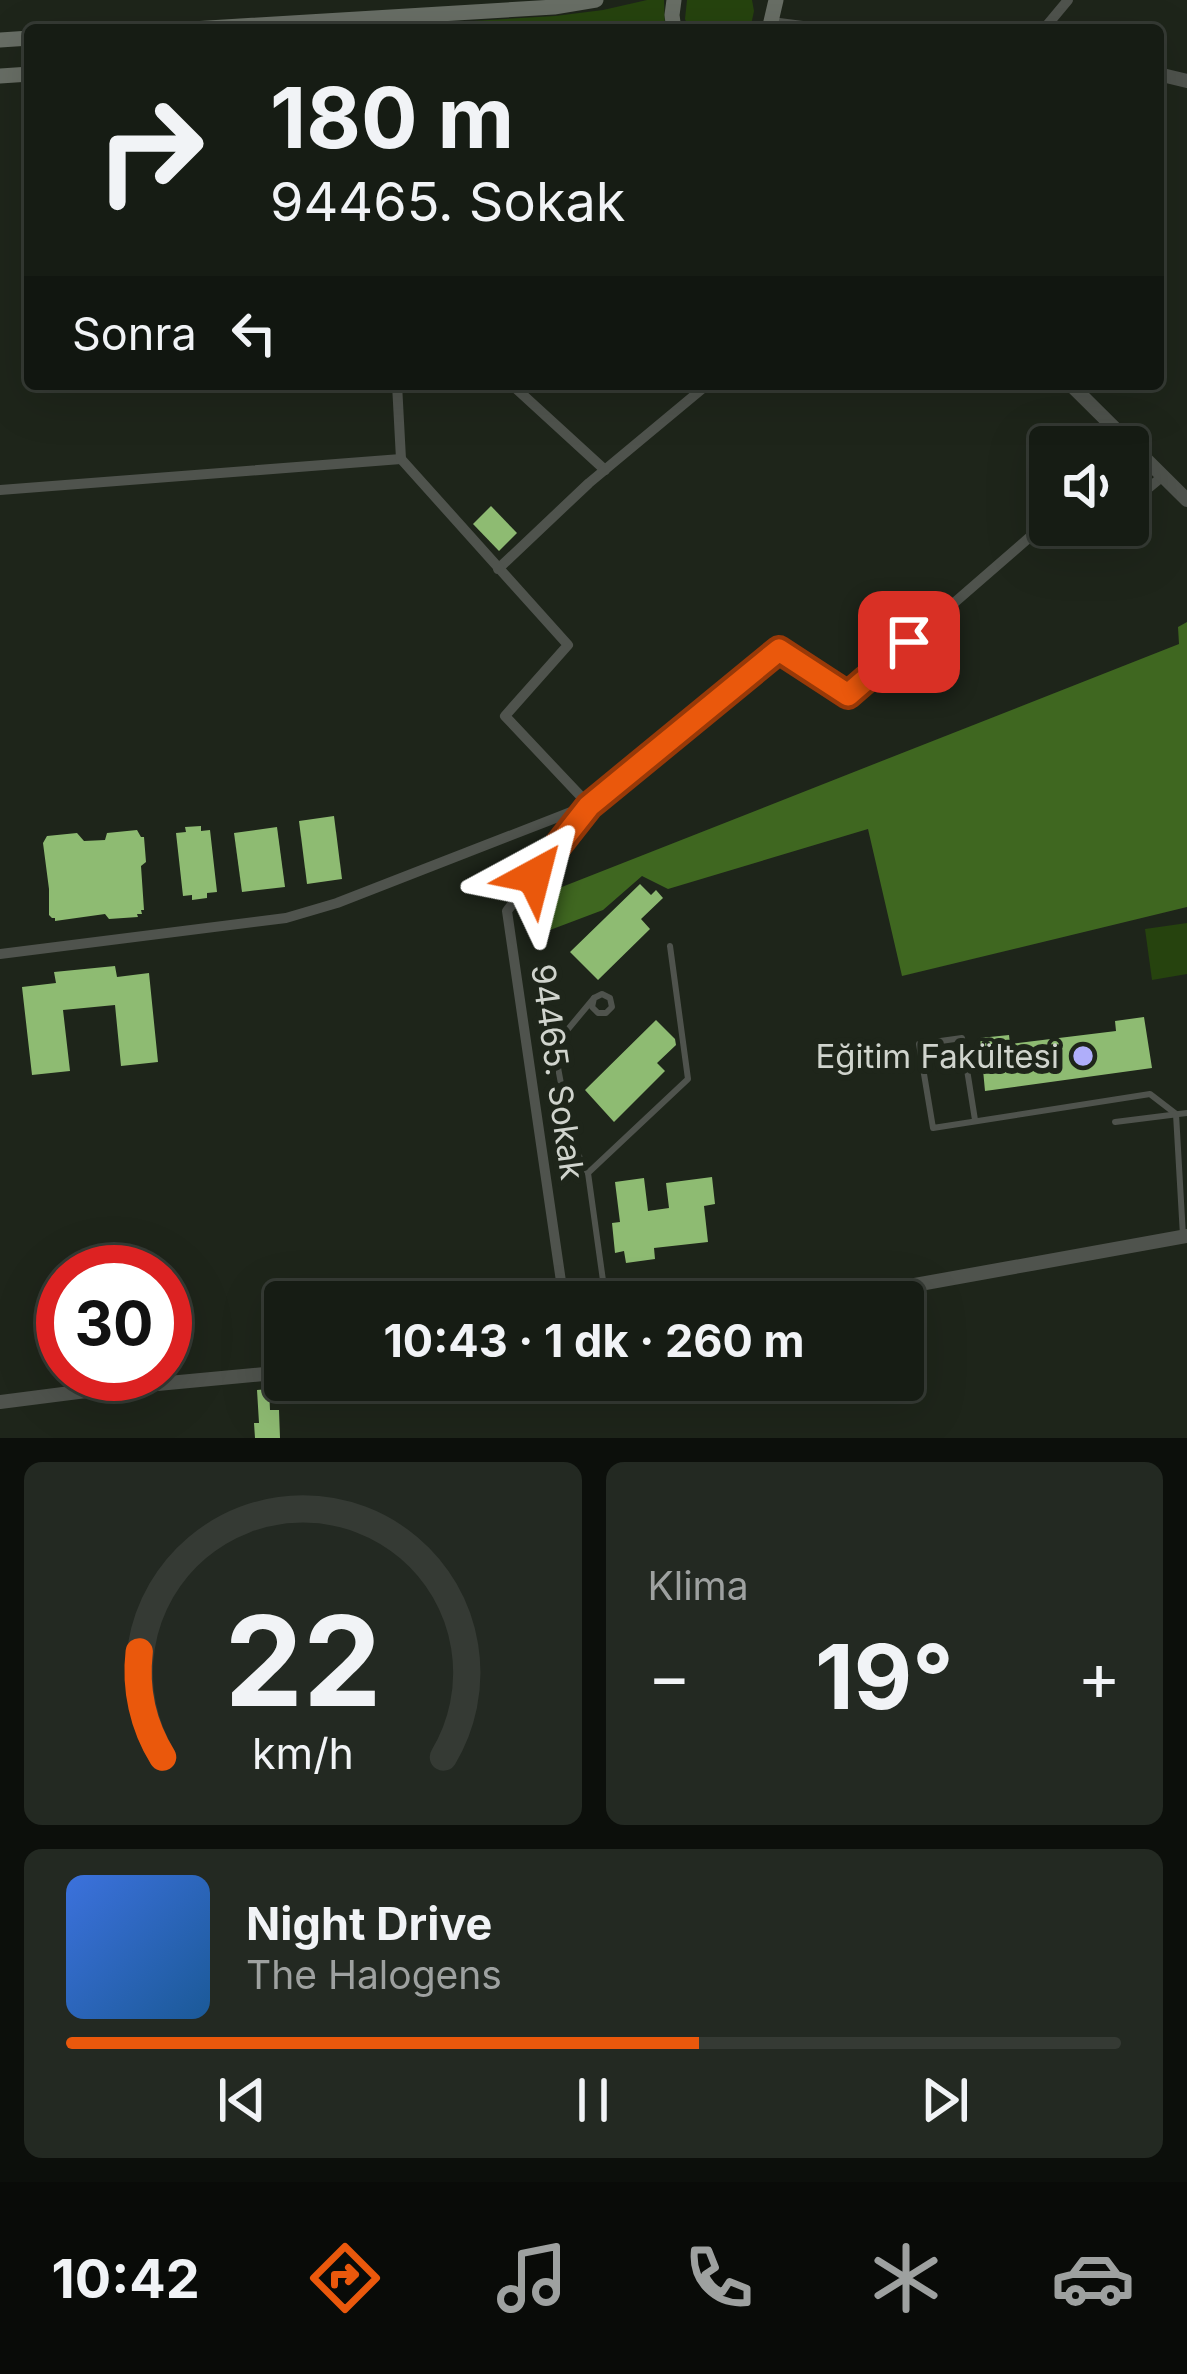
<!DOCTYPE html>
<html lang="tr">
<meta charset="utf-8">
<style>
body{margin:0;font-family:Inter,sans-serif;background:#232922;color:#f1f3f6;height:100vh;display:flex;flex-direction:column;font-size:45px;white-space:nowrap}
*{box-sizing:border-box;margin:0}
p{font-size:39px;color:#9ea1a0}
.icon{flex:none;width:66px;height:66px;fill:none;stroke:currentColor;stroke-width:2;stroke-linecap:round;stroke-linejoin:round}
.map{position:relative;height:1438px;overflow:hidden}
.side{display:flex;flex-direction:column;gap:24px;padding:24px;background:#0c0f0b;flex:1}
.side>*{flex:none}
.guide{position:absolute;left:24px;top:24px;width:1140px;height:366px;border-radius:12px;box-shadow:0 12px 48px #0002,0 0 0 3px #353a34;background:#161c14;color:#f1f3f6;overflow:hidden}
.buttons{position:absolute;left:1029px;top:426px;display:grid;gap:24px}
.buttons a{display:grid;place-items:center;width:120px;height:120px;border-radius:12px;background:#161c14;box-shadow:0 12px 48px #0002,0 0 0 3px #353a34;font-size:60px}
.speed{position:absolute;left:36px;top:1245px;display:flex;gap:24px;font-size:60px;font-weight:700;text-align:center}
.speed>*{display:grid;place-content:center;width:156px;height:156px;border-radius:50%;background:#161c14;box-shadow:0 12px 48px #0002,0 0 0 3px #353a34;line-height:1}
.speed .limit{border:18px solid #d22;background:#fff;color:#111}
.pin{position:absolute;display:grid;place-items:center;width:102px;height:102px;color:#fff;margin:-51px;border-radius:24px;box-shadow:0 6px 18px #0006}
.me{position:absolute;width:132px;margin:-66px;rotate:38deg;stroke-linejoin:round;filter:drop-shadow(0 0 9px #0008)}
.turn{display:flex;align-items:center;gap:42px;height:252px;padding:0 48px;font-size:54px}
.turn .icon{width:156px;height:156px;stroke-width:2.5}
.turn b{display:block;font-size:84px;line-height:102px}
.then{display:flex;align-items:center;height:114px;padding:0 48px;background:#0003;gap:24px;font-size:45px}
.big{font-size:90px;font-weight:700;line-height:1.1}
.side .tile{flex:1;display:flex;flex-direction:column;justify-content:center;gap:18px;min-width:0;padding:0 42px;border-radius:18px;background:#232922}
.side .dial{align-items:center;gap:0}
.dial svg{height:312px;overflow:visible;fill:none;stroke:#353a34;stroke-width:7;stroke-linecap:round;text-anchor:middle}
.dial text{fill:#f1f3f6;stroke:none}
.song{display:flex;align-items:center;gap:36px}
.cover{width:144px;height:144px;border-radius:18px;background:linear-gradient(135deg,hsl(220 70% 55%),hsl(210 70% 35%))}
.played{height:12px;border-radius:6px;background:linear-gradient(90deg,#ea580c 60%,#353a34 60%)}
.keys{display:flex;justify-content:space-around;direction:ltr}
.heat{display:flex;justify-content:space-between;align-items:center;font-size:66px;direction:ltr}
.side .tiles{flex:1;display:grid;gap:24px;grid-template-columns:1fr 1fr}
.tile:last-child{grid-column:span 2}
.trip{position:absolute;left:264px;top:1281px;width:660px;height:120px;border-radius:12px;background:#161c14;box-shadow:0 12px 48px #0002,0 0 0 3px #353a34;font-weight:700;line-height:120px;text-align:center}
.dock{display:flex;height:192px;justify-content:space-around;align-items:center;background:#090b08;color:#9ea1a0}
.dock .icon{width:84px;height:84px}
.dock .current{color:#ea580c}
.dock b{font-size:54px;color:#f1f3f6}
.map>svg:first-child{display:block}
</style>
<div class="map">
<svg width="1187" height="1438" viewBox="0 0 1187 1438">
<rect width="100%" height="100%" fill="#1e251a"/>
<!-- green -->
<g fill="#26430e">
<polygon points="647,0 664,0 665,30 325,30 555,16 603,10"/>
<polygon points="687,0 752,0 754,11 750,30 689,30 685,19"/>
<polygon points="1187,923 1187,974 1152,980 1145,929"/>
</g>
<!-- forest -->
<polygon fill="#3f6720" points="1187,622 1187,907 902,976 868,829 668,889 642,876 603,910 550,930 544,894 1179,644 1178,627"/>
<!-- building -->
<g fill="#8ebb72">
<polygon points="491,506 517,533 499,551 473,524"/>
<polygon points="334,816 342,879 307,884 299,821"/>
<polygon points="201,826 201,831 210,830 217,892 207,893 207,898 192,900 192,895 183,896 176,833 186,832 185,827"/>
<polygon points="277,827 285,887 242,892 234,833"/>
<polygon points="137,830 141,837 144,837 146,862 141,866 144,910 141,910 142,914 137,914 138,917 109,919 105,914 55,921 55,918 52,918 49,915 49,889 43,843 47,836 77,833 84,841 105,840 107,833"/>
<polygon points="640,884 651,895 656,890 663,898 641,919 650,929 598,980 570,952"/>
<polygon points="115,966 117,977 149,973 158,1062 121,1066 115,1005 63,1010 70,1071 32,1075 22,987 56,983 54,972"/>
<polygon points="1144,1017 1152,1068 985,1091 980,1038 1009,1035 1010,1044 1116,1031 1115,1021"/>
<polygon points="656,1020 675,1039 676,1045 657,1063 665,1071 614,1122 585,1090"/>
<polygon points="712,1177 715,1204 704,1206 708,1242 654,1248 655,1259 626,1263 624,1251 615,1253 612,1223 620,1222 615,1182 644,1178 648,1211 669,1208 666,1183"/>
<polygon points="269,1389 270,1410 279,1410 280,1438 255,1438 254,1423 259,1423 257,1390"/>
</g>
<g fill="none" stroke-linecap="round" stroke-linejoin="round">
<!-- service -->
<g stroke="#4f534d" stroke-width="6">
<polygon points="602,994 610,998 612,1007 606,1013 598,1013 592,1007 594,998"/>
<polyline points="975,1120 962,1038 919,1044 933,1128 1150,1094 1176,1114 1183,1236"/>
<polyline points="1115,1122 1187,1113"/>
<polyline points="588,1173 572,1143 554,1046 594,998"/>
<polyline points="606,1302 588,1173 688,1079 670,946"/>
</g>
<!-- minor -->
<g stroke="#4f534d" stroke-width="10">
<polyline points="1043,30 1068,0"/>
<polyline points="511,384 605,470"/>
<polyline points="0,490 401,459"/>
<polyline points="1128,505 1163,476"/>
<polyline points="498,569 589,483 708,384"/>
<polyline points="0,954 286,918 337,903 589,805 505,716 568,645 401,459 397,384"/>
<polyline points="564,1302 507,911 589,805 779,650 848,695 1031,536 1089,537 1104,525"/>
</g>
<!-- tertiary -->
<g stroke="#4f534d" stroke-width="14">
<polyline points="773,30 771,24 818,30"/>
<polyline points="1158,74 1187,81"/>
<polyline points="1070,384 1187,500"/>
<polyline points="820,1302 1187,1236"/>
<polyline points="0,1402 94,1390 285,1372"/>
</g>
<!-- secondary -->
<g stroke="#686e65" stroke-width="15">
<polyline points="674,0 672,15 674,30"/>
<polyline points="176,30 554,7 596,0"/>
<polyline points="769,30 776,0"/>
<polyline points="0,40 30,38"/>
<polyline points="0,76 30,74"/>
</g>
</g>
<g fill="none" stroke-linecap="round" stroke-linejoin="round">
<!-- route casing -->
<g stroke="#983908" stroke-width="30">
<polyline id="route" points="534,876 589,806 779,650 848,695 909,642"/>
</g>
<!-- route -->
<use href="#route" stroke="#ea580c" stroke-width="21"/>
</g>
<!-- markers -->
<circle fill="#afaefa" stroke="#1e251a" stroke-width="4.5" cx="1083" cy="1056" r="12"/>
<g text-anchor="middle" stroke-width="12" stroke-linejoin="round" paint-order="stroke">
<!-- poi labels -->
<g font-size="33" fill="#d0d4cd" stroke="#1e251a" text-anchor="end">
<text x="1059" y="1068">Eğitim Fakültesi</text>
</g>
<!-- street labels -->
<g font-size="33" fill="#d0d4cd" stroke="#1e251a">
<text transform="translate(558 1072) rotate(82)" y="12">94465. Sokak</text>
</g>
</g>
</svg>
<div class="buttons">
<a><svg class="icon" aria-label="sound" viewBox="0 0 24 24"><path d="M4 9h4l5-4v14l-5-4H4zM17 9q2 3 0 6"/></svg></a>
</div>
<div class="speed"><div class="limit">30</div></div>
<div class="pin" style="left:909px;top:642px;background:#d93025"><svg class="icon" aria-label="arrive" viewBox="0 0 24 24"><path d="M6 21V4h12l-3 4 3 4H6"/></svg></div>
<svg class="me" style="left:534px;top:876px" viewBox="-20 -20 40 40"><path d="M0-17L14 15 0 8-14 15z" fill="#ea580c" stroke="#fff" stroke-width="4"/></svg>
<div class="trip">10:43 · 1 dk · 260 m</div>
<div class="guide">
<div class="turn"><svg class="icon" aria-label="right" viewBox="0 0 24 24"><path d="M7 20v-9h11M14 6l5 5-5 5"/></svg><div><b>180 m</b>94465. Sokak</div></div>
<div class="then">Sonra<svg class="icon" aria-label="left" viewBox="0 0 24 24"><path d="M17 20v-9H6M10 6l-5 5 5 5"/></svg></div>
</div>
</div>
<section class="side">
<div class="tiles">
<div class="tile dial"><svg viewBox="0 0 100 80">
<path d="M14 69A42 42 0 1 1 86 69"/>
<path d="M14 69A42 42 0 0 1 8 42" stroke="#ea580c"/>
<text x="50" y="56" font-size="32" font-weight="700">22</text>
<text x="50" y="72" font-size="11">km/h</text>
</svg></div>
<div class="tile"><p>Klima</p>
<div class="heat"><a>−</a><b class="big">19°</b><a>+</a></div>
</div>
<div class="tile">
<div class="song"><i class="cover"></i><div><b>Night Drive</b><p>The Halogens</p></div></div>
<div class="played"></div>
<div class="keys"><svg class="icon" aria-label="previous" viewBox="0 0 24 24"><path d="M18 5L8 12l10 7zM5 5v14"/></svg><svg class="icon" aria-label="pause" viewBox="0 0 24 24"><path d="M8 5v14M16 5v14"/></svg><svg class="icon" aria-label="next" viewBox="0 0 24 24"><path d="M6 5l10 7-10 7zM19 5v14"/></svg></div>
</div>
</div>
</section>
<nav class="dock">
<b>10:42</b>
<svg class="icon current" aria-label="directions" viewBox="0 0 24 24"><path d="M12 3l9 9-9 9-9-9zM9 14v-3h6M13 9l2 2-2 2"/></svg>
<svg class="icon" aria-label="music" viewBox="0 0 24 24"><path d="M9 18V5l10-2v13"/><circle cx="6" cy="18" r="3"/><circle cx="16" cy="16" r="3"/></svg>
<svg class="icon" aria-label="phone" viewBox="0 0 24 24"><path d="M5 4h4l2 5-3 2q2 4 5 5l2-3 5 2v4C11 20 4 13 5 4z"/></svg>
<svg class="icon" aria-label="climate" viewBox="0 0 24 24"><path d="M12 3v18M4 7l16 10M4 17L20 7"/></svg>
<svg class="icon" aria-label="car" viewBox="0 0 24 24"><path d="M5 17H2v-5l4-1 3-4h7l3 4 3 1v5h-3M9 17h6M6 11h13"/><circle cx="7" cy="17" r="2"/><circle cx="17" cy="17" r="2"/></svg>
</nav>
